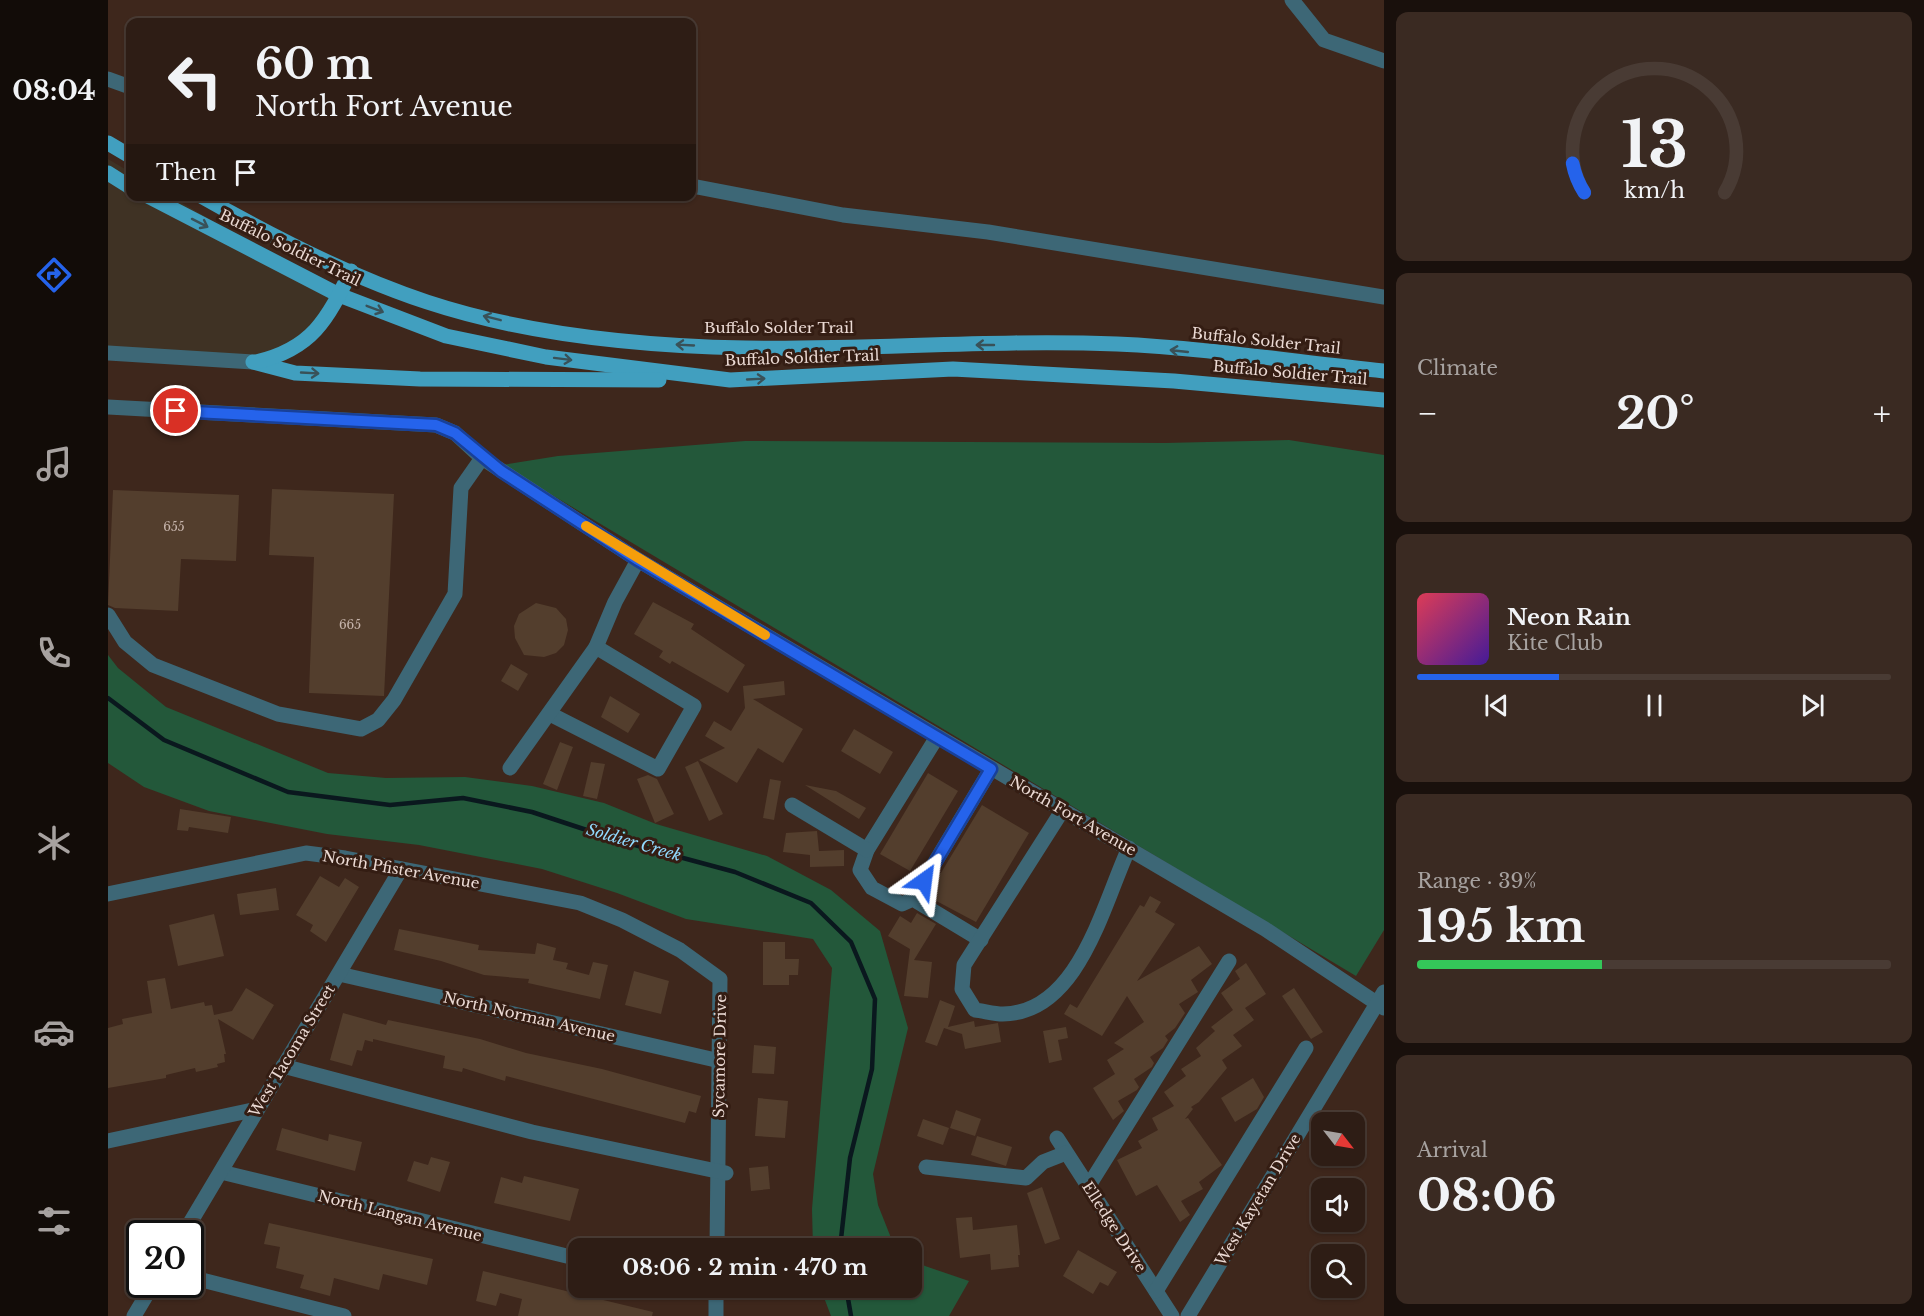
<!DOCTYPE html>
<meta charset="utf-8">
<style>
body{margin:0;font-family:"Libre Baskerville",serif;background:#3a2a22;color:#f1f3f6;height:100vh;display:flex;flex-direction:column;font-size:22px;white-space:nowrap}
*{box-sizing:border-box;margin:0}
p{font-size:20px;color:#a7a2a0}
.icon{flex:none;width:33px;height:33px;fill:none;stroke:currentColor;stroke-width:2;stroke-linecap:round;stroke-linejoin:round}
.map{position:relative;flex:1;overflow:hidden}
.panel{display:flex;flex-direction:column;gap:12px;padding:12px;background:#19100c;width:540px}
.panel>*{flex:none}
.banner{position:absolute;left:18px;top:18px;width:570px;height:183px;border-radius:12px;box-shadow:0 2px 4px #0004,0 0 0 2px #493b34;background:#2e1d15;color:#f1f3f6;overflow:hidden}
.needle{width:39px;rotate:121deg}
.controls{position:absolute;left:1203px;top:1112px;display:grid;gap:12px}
.controls a{display:grid;place-items:center;width:54px;height:54px;border-radius:12px;background:#2e1d15;box-shadow:0 2px 4px #0004,0 0 0 2px #493b34;font-size:30px}
.speed{position:absolute;left:18px;top:1220px;display:flex;gap:12px;font-size:30px;font-weight:700;text-align:center}
.speed>*{display:grid;place-content:center;width:78px;height:78px;border-radius:50%;background:#2e1d15;box-shadow:0 2px 4px #0004,0 0 0 2px #493b34;line-height:1}
.speed .limit{border:3px solid #111;border-radius:9px;background:#fff;color:#111}
.pin{position:absolute;display:grid;place-items:center;width:51px;height:51px;color:#fff;margin:-26px;border:3px solid #fff;border-radius:50%;box-shadow:0 2px 6px #0007}
.me{position:absolute;width:66px;margin:-33px;rotate:31deg;stroke-linejoin:round;filter:drop-shadow(0 0 4px #0008)}
.turn{display:flex;align-items:center;gap:21px;height:126px;padding:0 30px;font-size:27px}
.turn .icon{width:78px;height:78px;stroke-width:2.5}
.turn b{display:block;font-size:42px;line-height:51px}
.then{display:flex;align-items:center;height:57px;padding:0 30px;background:#0003;gap:12px;font-size:22px}
.big{font-size:45px;font-weight:700;line-height:1.1}
.panel .card{flex:1;display:flex;flex-direction:column;justify-content:center;gap:9px;min-width:0;padding:0 21px;border-radius:12px;background:#3a2a22}
.panel .dial{align-items:center;gap:0}
.dial svg{height:156px;overflow:visible;fill:none;stroke:#493b34;stroke-width:7;stroke-linecap:round;text-anchor:middle}
.dial text{fill:#f1f3f6;stroke:none}
.song{display:flex;align-items:center;gap:18px}
.cover{width:72px;height:72px;border-radius:9px;background:linear-gradient(135deg,hsl(350 70% 55%),hsl(260 70% 35%))}
.played{height:6px;border-radius:3px;background:linear-gradient(90deg,#2563eb 30%,#493b34 30%)}
.keys{display:flex;justify-content:space-around;direction:ltr}
.heat{display:flex;justify-content:space-between;align-items:center;font-size:33px;direction:ltr}
.charge{height:9px;border-radius:4px;background:linear-gradient(90deg,#34c759 39%,#493b34 0)}
.trip{position:absolute;left:460px;top:1238px;width:354px;height:60px;border-radius:12px;background:#2e1d15;box-shadow:0 2px 4px #0004,0 0 0 2px #493b34;font-weight:700;line-height:60px;text-align:center}
main{display:flex;flex:1;min-height:0}
.tabs{display:flex;flex-direction:column;width:108px;justify-content:space-around;align-items:center;background:#120c08;color:#a7a2a0}
.tabs .icon{width:42px;height:42px}
.tabs .active{color:#2563eb}
.tabs b{font-size:27px;color:#f1f3f6}
.map>svg:first-child{display:block}
</style>
<main>
<nav class="tabs">
<b>08:04</b>
<svg class="icon active" aria-label="directions" viewBox="0 0 24 24"><path d="M12 3l9 9-9 9-9-9zM9 14v-3h6M13 9l2 2-2 2"/></svg>
<svg class="icon" aria-label="music" viewBox="0 0 24 24"><path d="M9 18V5l10-2v13"/><circle cx="6" cy="18" r="3"/><circle cx="16" cy="16" r="3"/></svg>
<svg class="icon" aria-label="phone" viewBox="0 0 24 24"><path d="M5 4h4l2 5-3 2q2 4 5 5l2-3 5 2v4C11 20 4 13 5 4z"/></svg>
<svg class="icon" aria-label="climate" viewBox="0 0 24 24"><path d="M12 3v18M4 7l16 10M4 17L20 7"/></svg>
<svg class="icon" aria-label="car" viewBox="0 0 24 24"><path d="M5 17H2v-5l4-1 3-4h7l3 4 3 1v5h-3M9 17h6M6 11h13"/><circle cx="7" cy="17" r="2"/><circle cx="17" cy="17" r="2"/></svg>
<svg class="icon" aria-label="filters" viewBox="0 0 24 24"><path d="M4 7h16M4 17h16"/><circle cx="9" cy="7" r="2"/><circle cx="15" cy="17" r="2"/></svg>
</nav>
<div class="map">
<svg width="1276" height="1316" viewBox="0 0 1276 1316">
<rect width="100%" height="100%" fill="#3e271c"/>
<!-- commercial -->
<polygon fill="#3f3224" points="0,159 22,172 22,196 64,197 231,295 173,356 0,353"/>
<!-- green -->
<g fill="#23583a">
<polygon points="1181,440 1276,455 1276,930 1248,976 394,465 450,456 637,441 1057,443"/>
<polygon points="0,655 10,668 58,707 220,773 278,778 357,777 424,786 496,803 548,824 659,856 723,890 772,931 800,1028 765,1174 770,1205 787,1248 705,1248 704,1209 724,968 705,939 578,919 509,893 434,869 311,845 219,834 101,811 36,787 0,763"/>
<polygon points="804,1258 817,1266 861,1281 841,1316 723,1316 712,1287 804,1287"/>
</g>
<g fill="none" stroke-linecap="round" stroke-linejoin="round">
<!-- stream -->
<g stroke="#0a181e" stroke-width="4.5">
<polyline points="0,698 56,740 180,792 282,805 355,798 424,812 512,841 627,872 703,903 743,942 767,999 764,1069 742,1158 732,1248"/>
<polyline points="738,1287 743,1316"/>
</g>
</g>
<!-- building -->
<g fill="#533e2d">
<polygon points="164,489 286,494 276,696 201,693 206,557 161,555"/>
<polygon points="5,490 131,495 128,561 73,559 70,611 7,608 0,605"/>
<polygon points="545,602 586,624 583,629 637,665 620,693 564,661 562,664 551,657 555,651 526,634"/>
<polygon points="428,603 448,608 458,619 460,630 456,645 448,653 436,657 416,655 407,638 406,626 411,614"/>
<polygon points="403,664 420,674 410,691 393,681"/>
<polygon points="676,681 677,695 645,699 695,729 675,763 650,748 629,783 591,760 617,748 597,736 606,721 623,731 637,708 635,686"/>
<polygon points="502,696 532,714 520,733 493,717"/>
<polygon points="746,729 785,752 772,774 733,751"/>
<polygon points="452,742 465,747 449,790 435,784"/>
<polygon points="590,761 615,814 601,821 577,767"/>
<polygon points="483,762 497,764 489,799 475,796"/>
<polygon points="820,773 850,791 802,871 772,854"/>
<polygon points="540,775 549,779 566,814 547,823 529,779"/>
<polygon points="662,779 673,781 666,820 655,818"/>
<polygon points="697,785 728,791 758,808 751,819"/>
<polygon points="874,805 921,833 868,922 819,896"/>
<polygon points="72,809 123,817 120,833 81,827 80,831 69,830"/>
<polygon points="709,831 711,851 736,850 736,866 702,867 702,855 675,852 678,833"/>
<polygon points="212,876 231,887 237,878 251,887 218,942 202,931 205,925 188,915"/>
<polygon points="168,888 171,910 132,915 129,894"/>
<polygon points="1042,896 1053,902 1047,912 1067,924 1029,981 1091,946 1104,964 1083,980 1090,992 1071,1004 1077,1013 1067,1028 1057,1036 1060,1040 1055,1048 1042,1057 1046,1063 1044,1067 1026,1079 1031,1087 1029,1090 1010,1101 1016,1111 1005,1120 985,1088 1007,1074 999,1060 1016,1049 1006,1043 1036,1022 1019,996 994,1036 956,1014 962,1004 969,1008 1032,905 1036,907"/>
<polygon points="809,913 828,924 806,960 824,962 820,998 796,996 802,949 780,936 792,916 803,923"/>
<polygon points="106,914 116,956 70,966 61,925"/>
<polygon points="291,929 371,945 370,950 427,954 429,943 448,948 445,960 460,963 458,969 481,975 485,962 500,965 492,999 420,983 421,979 376,975 333,961 286,950"/>
<polygon points="655,942 677,942 677,959 691,959 690,975 681,975 681,985 655,985"/>
<polygon points="1138,963 1158,994 1137,1008 1146,1020 1125,1035 1134,1046 1114,1060 1119,1068 1091,1102 1083,1107 1085,1109 1077,1119 1080,1118 1114,1165 1091,1182 1095,1189 1073,1201 1082,1215 1072,1222 1049,1185 1028,1196 1009,1160 1034,1148 1030,1141 1050,1130 1044,1118 1066,1106 1056,1092 1078,1076 1073,1069 1093,1056 1088,1048 1107,1031 1103,1027 1125,1010 1113,993 1132,979 1127,971"/>
<polygon points="526,971 561,981 553,1014 517,1005"/>
<polygon points="57,978 63,1009 96,1002 97,1006 104,1005 106,1015 124,1011 138,988 166,1005 145,1040 110,1019 118,1054 116,1054 117,1062 109,1064 110,1067 88,1072 87,1068 58,1075 58,1078 0,1088 0,1028 15,1024 14,1019 44,1013 39,981"/>
<polygon points="1186,988 1215,1032 1203,1039 1174,996"/>
<polygon points="832,1000 847,1006 840,1027 866,1021 867,1027 890,1023 893,1042 857,1049 854,1034 836,1028 829,1046 817,1042"/>
<polygon points="235,1013 278,1025 280,1020 372,1039 418,1053 494,1069 593,1096 588,1113 581,1111 577,1123 398,1076 397,1081 355,1068 354,1072 335,1068 337,1056 265,1039 265,1042 257,1040 254,1051 249,1050 244,1066 222,1060"/>
<polygon points="958,1027 960,1038 950,1040 954,1060 941,1063 935,1031"/>
<polygon points="646,1045 668,1047 666,1074 644,1073"/>
<polygon points="1145,1078 1156,1097 1149,1109 1127,1122 1113,1098"/>
<polygon points="650,1098 680,1101 677,1138 647,1136"/>
<polygon points="848,1110 873,1119 867,1136 842,1128"/>
<polygon points="815,1119 841,1128 835,1145 809,1136"/>
<polygon points="174,1128 220,1141 221,1134 254,1142 247,1171 168,1150"/>
<polygon points="869,1136 904,1147 898,1166 863,1155"/>
<polygon points="323,1157 342,1162 332,1192 299,1181 306,1161 320,1165"/>
<polygon points="660,1166 662,1189 643,1191 641,1168"/>
<polygon points="416,1176 471,1189 462,1221 386,1203 393,1177 414,1183"/>
<polygon points="934,1187 952,1239 937,1244 919,1193"/>
<polygon points="864,1217 865,1230 909,1225 912,1255 910,1255 911,1267 883,1270 882,1254 852,1258 848,1218"/>
<polygon points="161,1223 325,1259 319,1285 275,1274 271,1290 226,1278 222,1296 192,1288 196,1275 168,1268 172,1247 156,1244"/>
<polygon points="970,1250 1009,1272 1000,1286 992,1282 985,1294 955,1276"/>
<polygon points="375,1271 545,1312 544,1316 410,1316 414,1299 392,1293 388,1306 368,1301"/>
</g>
<g fill="none" stroke-linecap="round" stroke-linejoin="round">
<!-- minor -->
<g stroke="#3d6776" stroke-width="15">
<polyline points="1184,0 1216,40 1276,61"/>
<polyline points="0,79 22,87"/>
<polyline points="584,186 735,215 880,232 1276,297"/>
<polyline points="0,353 145,362"/>
<polyline points="0,407 328,425 347,433 374,458 530,560 1157,929 1276,1008"/>
<polyline points="0,615 17,642 45,665 170,714 253,729 270,720 286,700 347,594 353,488 374,458"/>
<polyline points="442,714 550,769 586,706 488,647"/>
<polyline points="829,737 759,850 752,870 764,888 794,904 805,899 873,940"/>
<polyline points="402,768 488,647 507,602 530,560"/>
<polyline points="684,805 759,850"/>
<path d="M954,811l-98,154 -2,24 13,21c9,1 19,4 28,4 76,-1 100,-110 126,-166"/>
<polyline points="0,894 198,853 237,858 472,903 514,920 572,950 612,979 609,1248"/>
<polyline points="805,899 883,769"/>
<polyline points="231,974 612,1061"/>
<polyline points="175,1066 424,1132 618,1173"/>
<polyline points="949,1138 1064,1316"/>
<polyline points="0,1141 149,1109"/>
<polyline points="818,1167 918,1178 935,1162 958,1153"/>
<polyline points="113,1172 471,1259"/>
<polyline points="980,1187 1121,961"/>
<polyline points="76,1233 293,869"/>
<polyline points="82,1277 236,1316"/>
<polyline points="587,1287 608,1292"/>
<polyline points="1048,1291 1198,1048"/>
<polyline points="26,1316 45,1284"/>
<polyline points="608,1316 608,1287"/>
<polyline points="1080,1316 1276,992"/>
</g>
<!-- major -->
<g stroke="#419fbf" stroke-width="15">
<polyline points="0,143 22,156"/>
<polyline points="0,173 22,187"/>
<polyline points="40,196 231,295 338,336 438,357 622,380 845,369 1066,381 1276,400"/>
<path d="M93,196c70,40 150,81 226,106 100,33 215,44 319,46 123,2 248,-9 371,-4 89,4 179,18 267,27"/>
<polyline points="145,362 187,373 312,379 551,380"/>
<path d="M148,362c56,-13 71,-42 95,-91"/>
</g>
</g>
<!-- one-way arrows -->
<defs><path id="oneway-shaft" d="M-6 0H5M1.5-3L5.5 0L1.5 3" fill="none" stroke-width="1.6" stroke-linecap="round" stroke-linejoin="round" transform="scale(1.5)"/></defs>
<g stroke="#395158">
<use href="#oneway-shaft" transform="translate(92 223) rotate(27)"/>
<use href="#oneway-shaft" transform="translate(267 309) rotate(21)"/>
<use href="#oneway-shaft" transform="translate(384 318) rotate(-166)"/>
<use href="#oneway-shaft" transform="translate(577 345) rotate(-177)"/>
<use href="#oneway-shaft" transform="translate(877 345) rotate(180)"/>
<use href="#oneway-shaft" transform="translate(1071 351) rotate(-174)"/>
<use href="#oneway-shaft" transform="translate(455 359) rotate(7)"/>
<use href="#oneway-shaft" transform="translate(202 373) rotate(3)"/>
<use href="#oneway-shaft" transform="translate(648 379) rotate(-3)"/>
</g>
<g fill="none" stroke-linecap="round" stroke-linejoin="round">
<!-- route casing -->
<g stroke="#184099" stroke-width="15">
<polyline id="route" points="68,411 328,425 347,433 393,471 530,560 883,769 816,881"/>
</g>
<!-- route -->
<use href="#route" stroke="#2563eb" stroke-width="10"/>
<!-- slow -->
<polyline stroke="#f59e0b" stroke-width="10" points="478,526 657,635"/>
</g>
<g text-anchor="middle" stroke-width="6" stroke-linejoin="round" paint-order="stroke">
<!-- number labels -->
<g font-size="12" fill="#c5b3aa">
<text x="66" y="531">655</text>
<text x="242" y="629">665</text>
</g>
<!-- street labels -->
<g font-size="15" fill="#ebdad4" stroke="#341d13">
<text transform="translate(182 248) rotate(26)" y="5">Buffalo Soldier Trail</text>
<text x="671" y="333">Buffalo Solder Trail</text>
<text transform="translate(1158 341) rotate(6)" y="5">Buffalo Solder Trail</text>
<text transform="translate(694 358) rotate(-2)" y="5">Buffalo Soldier Trail</text>
<text transform="translate(1182 373) rotate(5)" y="5">Buffalo Soldier Trail</text>
<text transform="translate(965 816) rotate(30)" y="5">North Fort Avenue</text>
<text transform="translate(293 870) rotate(10)" y="5">North Pfister Avenue</text>
<text transform="translate(421 1017) rotate(13)" y="5">North Norman Avenue</text>
<text transform="translate(184 1051) rotate(-59)" y="5">West Tacoma Street</text>
<text transform="translate(612 1056) rotate(-89)" y="5">Sycamore Drive</text>
<text transform="translate(1150 1200) rotate(-59)" y="5">West Kayetan Drive</text>
<text transform="translate(292 1216) rotate(14)" y="5">North Langan Avenue</text>
<text transform="translate(1006 1227) rotate(57)" y="5">Elledge Drive</text>
</g>
<!-- water labels -->
<g font-size="16" font-style="italic" fill="#91dafe" stroke="#341d13">
<text transform="translate(526 842) rotate(16)" y="6">Soldier Creek</text>
</g>
</g>
</svg>
<div class="controls">
<a><svg class="needle" viewBox="-14 -14 28 28"><path d="M0-13l5 13h-10z" fill="#e53935"/><path d="M0 13l5-13h-10z" fill="#a7a2a0"/></svg></a>
<a><svg class="icon" aria-label="sound" viewBox="0 0 24 24"><path d="M4 9h4l5-4v14l-5-4H4zM17 9q2 3 0 6"/></svg></a>
<a><svg class="icon" aria-label="search" viewBox="0 0 24 24"><circle cx="10" cy="10" r="6"/><path d="M15 15l6 6"/></svg></a>
</div>
<div class="speed"><div class="limit">20</div></div>
<div class="pin" style="left:68px;top:411px;background:#d93025"><svg class="icon" aria-label="arrive" viewBox="0 0 24 24"><path d="M6 21V4h12l-3 4 3 4H6"/></svg></div>
<svg class="me" style="left:816px;top:881px" viewBox="-20 -20 40 40"><path d="M0-17L14 15 0 8-14 15z" fill="#2563eb" stroke="#fff" stroke-width="4"/></svg>
<div class="trip">08:06 · 2 min · 470 m</div>
<div class="banner">
<div class="turn"><svg class="icon" aria-label="left" viewBox="0 0 24 24"><path d="M17 20v-9H6M10 6l-5 5 5 5"/></svg><div><b>60 m</b>North Fort Avenue</div></div>
<div class="then">Then<svg class="icon" aria-label="arrive" viewBox="0 0 24 24"><path d="M6 21V4h12l-3 4 3 4H6"/></svg></div>
</div>
</div>
<section class="panel">
<div class="card dial"><svg viewBox="0 0 100 80">
<path d="M14 69A42 42 0 1 1 86 69"/>
<path d="M14 69A42 42 0 0 1 8 54" stroke="#2563eb"/>
<text x="50" y="56" font-size="32" font-weight="700">13</text>
<text x="50" y="72" font-size="11">km/h</text>
</svg></div>
<div class="card"><p>Climate</p>
<div class="heat"><a>−</a><b class="big">20°</b><a>+</a></div>
</div>
<div class="card">
<div class="song"><i class="cover"></i><div><b>Neon Rain</b><p>Kite Club</p></div></div>
<div class="played"></div>
<div class="keys"><svg class="icon" aria-label="previous" viewBox="0 0 24 24"><path d="M18 5L8 12l10 7zM5 5v14"/></svg><svg class="icon" aria-label="pause" viewBox="0 0 24 24"><path d="M8 5v14M16 5v14"/></svg><svg class="icon" aria-label="next" viewBox="0 0 24 24"><path d="M6 5l10 7-10 7zM19 5v14"/></svg></div>
</div>
<div class="card"><p>Range · 39%</p><b class="big">195 km</b><div class="charge"></div></div>
<div class="card"><p>Arrival</p><b class="big">08:06</b></div>
</section>
</main>
